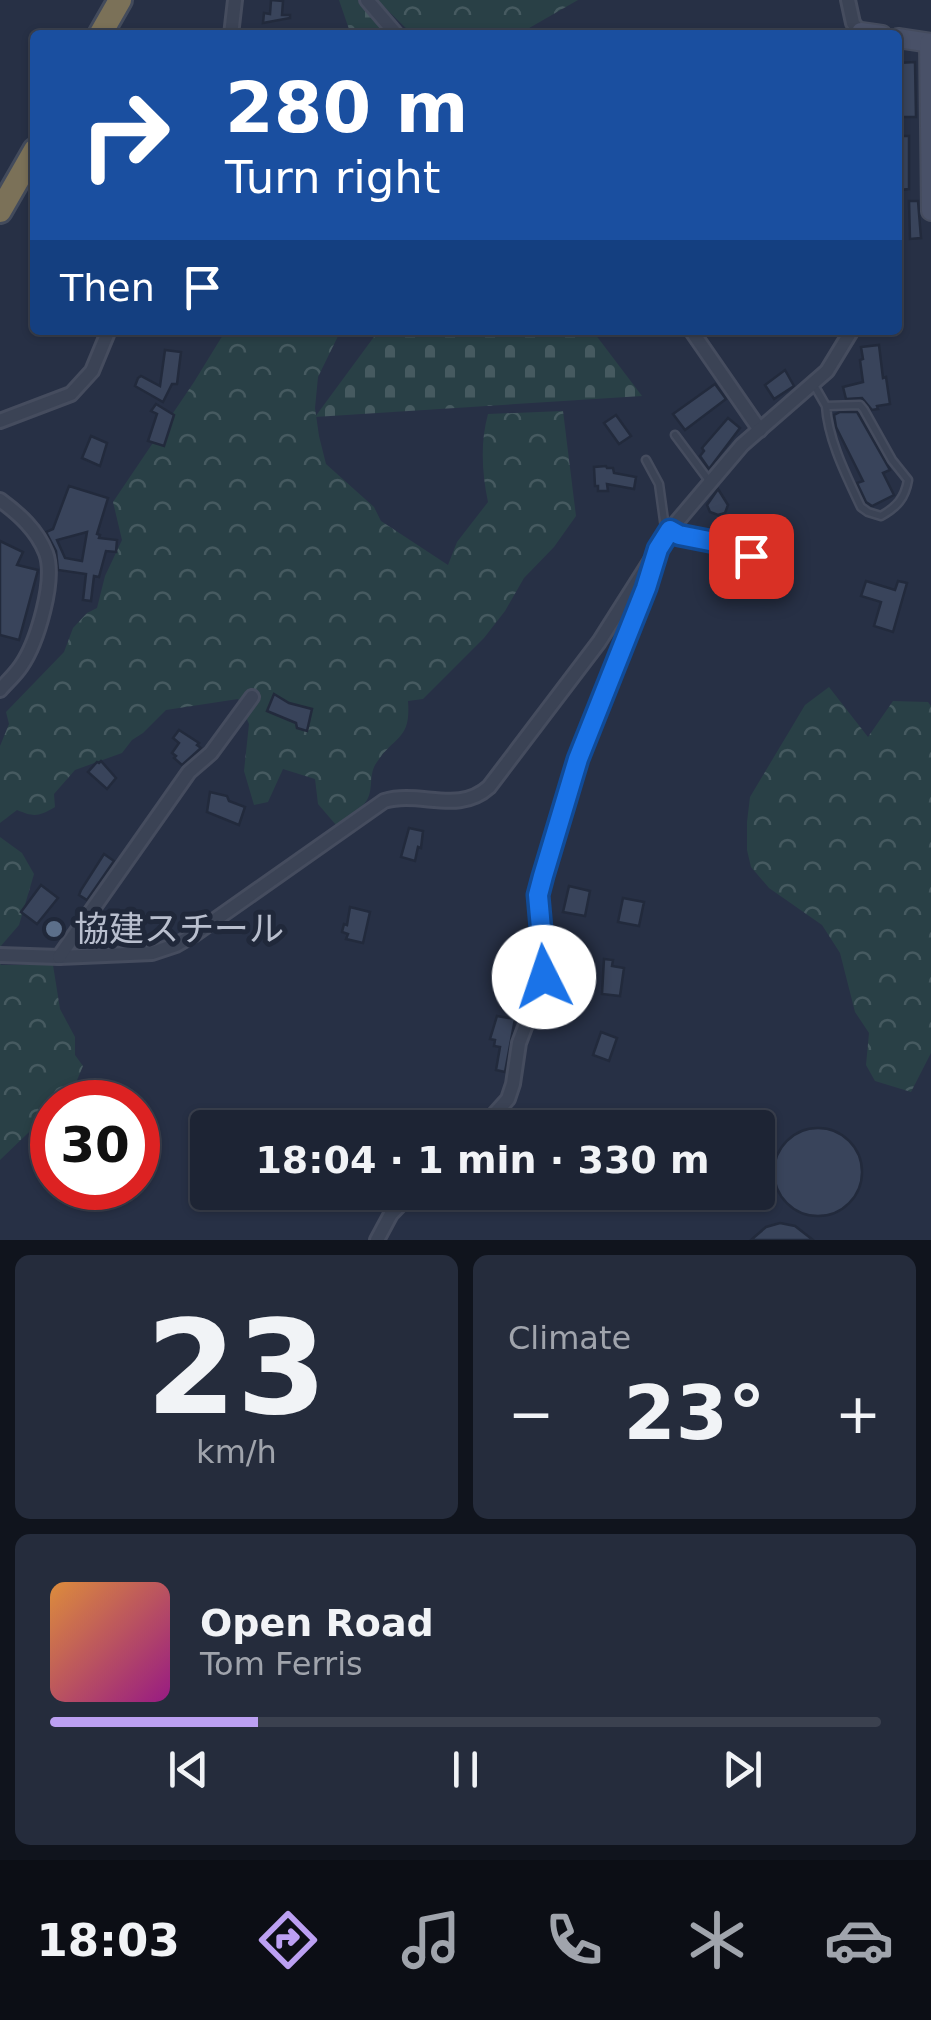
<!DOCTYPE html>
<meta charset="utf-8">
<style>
body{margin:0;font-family:"DejaVu Sans","Noto Sans JP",sans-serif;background:#252c3c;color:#f1f3f6;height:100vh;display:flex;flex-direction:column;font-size:38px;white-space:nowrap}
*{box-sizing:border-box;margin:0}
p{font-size:32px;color:#a0a4ac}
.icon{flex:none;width:55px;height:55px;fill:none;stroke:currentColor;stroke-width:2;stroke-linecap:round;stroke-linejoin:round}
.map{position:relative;height:1240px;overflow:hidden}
.side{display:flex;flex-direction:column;gap:15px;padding:15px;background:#10141d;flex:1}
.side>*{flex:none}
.hud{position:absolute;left:30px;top:30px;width:872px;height:305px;border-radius:10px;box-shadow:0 2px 8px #0004,0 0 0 2px #3b414f;background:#1a4fa0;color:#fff;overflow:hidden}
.speed{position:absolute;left:30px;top:1080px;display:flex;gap:20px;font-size:50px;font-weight:700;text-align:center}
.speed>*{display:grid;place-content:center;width:130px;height:130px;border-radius:50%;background:#1d2434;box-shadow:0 2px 8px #0004,0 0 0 2px #3b414f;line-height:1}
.speed .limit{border:15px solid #d22;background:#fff;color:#111}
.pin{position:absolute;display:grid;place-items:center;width:85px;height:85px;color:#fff;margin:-42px;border-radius:20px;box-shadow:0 5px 15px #0006}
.me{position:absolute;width:110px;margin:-55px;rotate:356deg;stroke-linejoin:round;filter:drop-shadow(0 0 8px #0008)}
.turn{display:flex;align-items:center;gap:35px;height:210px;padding:0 30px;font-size:45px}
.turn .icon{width:130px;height:130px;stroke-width:2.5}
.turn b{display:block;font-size:70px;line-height:85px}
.then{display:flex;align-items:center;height:95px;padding:0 30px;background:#0003;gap:20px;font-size:38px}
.big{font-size:75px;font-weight:700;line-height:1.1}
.side .widget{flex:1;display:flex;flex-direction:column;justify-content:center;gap:15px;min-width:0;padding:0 35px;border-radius:15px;background:#252c3c}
.side .dial{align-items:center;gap:0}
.dial b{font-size:130px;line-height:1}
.song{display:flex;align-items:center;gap:30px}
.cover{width:120px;height:120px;border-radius:15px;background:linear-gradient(135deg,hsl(30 70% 55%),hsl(310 70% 35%))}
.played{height:10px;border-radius:5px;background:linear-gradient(90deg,#bca0f2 25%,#3b414f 25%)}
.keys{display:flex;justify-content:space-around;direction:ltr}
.heat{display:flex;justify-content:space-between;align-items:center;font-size:55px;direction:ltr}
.side .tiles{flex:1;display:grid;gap:15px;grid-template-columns:1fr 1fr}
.widget:last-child{grid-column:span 2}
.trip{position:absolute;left:190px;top:1110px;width:585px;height:100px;border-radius:10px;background:#1d2434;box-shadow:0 2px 8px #0004,0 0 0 2px #3b414f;font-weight:700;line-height:100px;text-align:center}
.dock{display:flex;height:160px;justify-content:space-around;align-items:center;background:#0c0e15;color:#a0a4ac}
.dock .icon{width:70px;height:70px}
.dock .selected{color:#bca0f2}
.dock b{font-size:45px;color:#f1f3f6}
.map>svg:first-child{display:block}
</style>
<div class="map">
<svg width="931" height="1240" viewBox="0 0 931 1240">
<defs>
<pattern id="forest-crowns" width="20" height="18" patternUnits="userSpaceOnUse" patternTransform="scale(2.5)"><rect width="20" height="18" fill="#294046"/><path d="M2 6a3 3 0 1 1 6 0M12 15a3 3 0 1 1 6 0" fill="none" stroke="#465a60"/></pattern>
<pattern id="cemetery-stones" width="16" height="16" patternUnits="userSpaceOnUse" patternTransform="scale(2.5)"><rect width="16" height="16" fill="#294046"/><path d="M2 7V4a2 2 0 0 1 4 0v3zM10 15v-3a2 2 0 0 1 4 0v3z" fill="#465a60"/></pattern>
</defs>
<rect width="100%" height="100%" fill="#273045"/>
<!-- forest -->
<g fill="url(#forest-crowns)">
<polygon points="377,0 578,0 517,35 413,35"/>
<path d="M226,330h115l-23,47 -3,31 4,28 7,28 48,43 7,14 67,44 9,-23 31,-40c-6,-29 -8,-59 0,-88l75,-3 13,105 -22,31 -30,31 -19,33 -21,27 -61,61 -15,2c3,39 -13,34 -31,61 -9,12 -3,26 -10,38 -6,10 -22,18 -31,25l-18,-21 -3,-25 -32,-10 -15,33 -14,3 -10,-34 5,-47 -11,-25 -72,11 -23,23 -11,7 -10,13 -47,17 -21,24 1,13c-17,10 -21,10 -38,3l-17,13v-77l9,-22 -3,-12 58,-60 9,-24 14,-15 10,-5 8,-32 17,-36 -9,-38 81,-120z"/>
<polygon points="829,687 868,737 893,701 928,702 931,706 931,1053 911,1092 875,1081 866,1065 869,1033 855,1012 840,953 822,925 769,888 751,867 747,850 747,822 750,797 805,705"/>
<polygon points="0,837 22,853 34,874 19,925 0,947"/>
<polygon points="0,960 1,965 53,965 60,1009 75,1037 75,1055 83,1066 72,1092 61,1102 52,1102 52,1110 0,1160"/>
</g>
<!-- cemetery -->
<g fill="url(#cemetery-stones)">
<polygon points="339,0 361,0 392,35 351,35"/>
<polygon points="379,330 592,330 642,396 315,417"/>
</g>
<!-- building -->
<g fill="#39445b" stroke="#222a3c" stroke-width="2.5" fill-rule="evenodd">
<polygon points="271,0 283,1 282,15 290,15 290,18 263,23 264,13 270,14"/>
<polygon points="915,62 916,117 898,117 898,63"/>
<polygon points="898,136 909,136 909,189 899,190"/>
<polygon points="909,201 918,201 921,238 910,239"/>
<polygon points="879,345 883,378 886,377 890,404 877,406 878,409 872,410 862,398 846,399 843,387 863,382 860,360 863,359 861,347"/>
<polygon points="165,350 181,352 177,384 172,384 163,402 135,386 138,378 141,376 160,386"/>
<polygon points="785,370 794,386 774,399 765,385"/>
<polygon points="715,384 726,399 685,430 673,414"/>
<polygon points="156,404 174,415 164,446 148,441 157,414 151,411"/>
<polygon points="840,412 857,412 890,470 883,473 894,495 872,506 866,502 857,483 863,481 836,427 834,415"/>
<polygon points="616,415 631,436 619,444 604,423"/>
<polygon points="728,418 740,428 709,469 700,456 704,451 702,448"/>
<polygon points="91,436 107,443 100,466 82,458"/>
<polygon points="606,466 607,468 613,468 614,473 636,477 634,489 607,484 608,491 598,491 598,486 595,486 594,467"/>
<path d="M69,486l39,12 -11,36 3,1 -1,3 18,2 -1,12 -10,-1 -7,26 -5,-1 -3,25 -8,-1 3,-26 -28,-4 -2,-19 -10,-19 7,-3zM87,532l-5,29 -17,-3 -8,-18z"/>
<polygon points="718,489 728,505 725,513 718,515 710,512 707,505"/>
<polygon points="0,541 23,552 17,565 38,570 19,640 0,635"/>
<polygon points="752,566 768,569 764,589 747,586"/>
<polygon points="866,581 895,590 898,581 907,583 893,632 874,626 881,602 861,596"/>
<polygon points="274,694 289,703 312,709 307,731 297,728 296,723 267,711"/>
<polygon points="179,730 199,743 197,745 201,748 182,765 174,758 176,756 172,753 179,743 173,738"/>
<polygon points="101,761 116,778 107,789 88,772 97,762 99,763"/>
<polygon points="210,792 227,796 229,801 245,807 239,825 207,812"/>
<polygon points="409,828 423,831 421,848 418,847 415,861 401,857"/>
<polygon points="104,854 114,861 87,900 79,895 81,890"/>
<polygon points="41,885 58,898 37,924 21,912"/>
<polygon points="569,886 590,891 585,916 563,912"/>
<polygon points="623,898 644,902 639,926 618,922"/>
<polygon points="350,907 370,912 363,943 346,939 348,934 342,932 344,924 347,925"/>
<polygon points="604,959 613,960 612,966 624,968 620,996 602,994"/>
<polygon points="497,1016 515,1019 505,1072 496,1070 500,1047 494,1046 495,1040 490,1039"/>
<polygon points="601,1032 617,1038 609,1061 593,1055"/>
<circle cx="818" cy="1172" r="44"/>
<polygon points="780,1223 795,1226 813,1240 751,1240 766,1227"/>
</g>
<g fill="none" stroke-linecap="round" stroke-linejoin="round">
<!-- lane casing -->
<g stroke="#454c5e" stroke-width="11">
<g id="lane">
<path d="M814,385l12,21 34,-1 4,5 28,50 16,20c-3,18 -11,27 -27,36l-13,-4 -7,-5c-14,-30 -33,-67 -35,-101"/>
<polyline points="675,435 710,482"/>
<polyline points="646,460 659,484 666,535"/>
<polyline points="671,530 679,535 731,545 767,561"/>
</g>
</g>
<!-- street casing -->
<g stroke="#454c5e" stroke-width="18">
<g id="street">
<polyline points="367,0 397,35"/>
<polyline points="848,0 853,23 862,35"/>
<polyline points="231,35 235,0"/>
<polyline points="691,330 760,430"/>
<polyline points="0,421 71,394 92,371 109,330"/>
<path d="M0,500c19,14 37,30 46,53 10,27 -9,90 -25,113 -6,9 -14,16 -21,24"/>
<path d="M0,955l59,2 93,-4 24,-8 19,-11 189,-133c36,-11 74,14 105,-14l110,-145 71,-112 72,-85 85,-74 25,-41"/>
<polyline points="59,957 189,772 211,753 252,697"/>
<polyline points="482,1128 508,1099 513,1084 519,1043 544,977 538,895 543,876 579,759 653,566"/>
<polyline points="377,1240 391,1214 412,1192"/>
</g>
</g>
<!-- secondary casing -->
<g stroke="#454c5e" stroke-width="22">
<g id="secondary">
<polyline points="861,32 882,35"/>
<polyline points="898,38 931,43"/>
<polyline points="929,43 931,211"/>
</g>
</g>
<!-- highway casing -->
<g stroke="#434b5c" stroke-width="28">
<g id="highway">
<polyline points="100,35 120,0"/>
<polyline points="0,211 35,150"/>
</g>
</g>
<!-- lane -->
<use href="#lane" stroke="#3b4355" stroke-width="6"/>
<!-- street -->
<use href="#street" stroke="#3b4355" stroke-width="12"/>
<!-- secondary -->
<use href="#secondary" stroke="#495168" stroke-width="18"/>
<!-- highway -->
<use href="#highway" stroke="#7b7158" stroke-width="22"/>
</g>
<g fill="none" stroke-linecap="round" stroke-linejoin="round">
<!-- route casing -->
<g stroke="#114b97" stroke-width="25">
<polyline id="route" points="544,977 544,962 538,895 543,876 578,759 646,588 658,549 670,530 679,535 730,545 751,556"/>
</g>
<!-- route -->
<use href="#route" stroke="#1a73e8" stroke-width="18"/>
</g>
<!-- markers -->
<circle fill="#5c6f8a" stroke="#20283a" stroke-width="4" cx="54" cy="929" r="10"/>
<g text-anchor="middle" stroke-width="10" stroke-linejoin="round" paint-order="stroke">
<!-- poi labels -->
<g font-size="35" fill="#b9bfce" stroke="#20283a" text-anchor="start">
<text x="74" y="941">協建スチール</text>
</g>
</g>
</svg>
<div class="speed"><div class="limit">30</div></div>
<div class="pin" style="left:751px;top:556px;background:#d93025"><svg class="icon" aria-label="arrive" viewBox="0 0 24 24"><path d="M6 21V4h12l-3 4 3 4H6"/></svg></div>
<svg class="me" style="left:544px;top:977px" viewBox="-20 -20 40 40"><circle r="19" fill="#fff"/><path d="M0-13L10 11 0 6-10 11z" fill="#1a73e8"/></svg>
<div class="trip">18:04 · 1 min · 330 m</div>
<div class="hud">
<div class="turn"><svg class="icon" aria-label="right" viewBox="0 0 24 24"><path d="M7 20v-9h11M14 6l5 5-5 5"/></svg><div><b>280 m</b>Turn right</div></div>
<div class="then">Then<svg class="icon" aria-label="arrive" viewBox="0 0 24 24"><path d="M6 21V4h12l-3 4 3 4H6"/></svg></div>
</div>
</div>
<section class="side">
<div class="tiles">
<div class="widget dial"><b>23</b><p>km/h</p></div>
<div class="widget"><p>Climate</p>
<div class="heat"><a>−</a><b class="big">23°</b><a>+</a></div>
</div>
<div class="widget">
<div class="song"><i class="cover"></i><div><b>Open Road</b><p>Tom Ferris</p></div></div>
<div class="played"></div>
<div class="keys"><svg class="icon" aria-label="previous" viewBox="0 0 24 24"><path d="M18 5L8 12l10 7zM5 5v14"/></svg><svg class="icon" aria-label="pause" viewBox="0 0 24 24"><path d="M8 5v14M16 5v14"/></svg><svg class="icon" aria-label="next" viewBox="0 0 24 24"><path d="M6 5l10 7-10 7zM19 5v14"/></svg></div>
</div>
</div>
</section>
<nav class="dock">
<b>18:03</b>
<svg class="icon selected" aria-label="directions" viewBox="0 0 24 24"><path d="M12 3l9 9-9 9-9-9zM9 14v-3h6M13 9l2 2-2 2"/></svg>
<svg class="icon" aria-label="music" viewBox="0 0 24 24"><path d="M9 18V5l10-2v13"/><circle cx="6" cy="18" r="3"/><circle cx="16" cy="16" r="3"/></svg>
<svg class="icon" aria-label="phone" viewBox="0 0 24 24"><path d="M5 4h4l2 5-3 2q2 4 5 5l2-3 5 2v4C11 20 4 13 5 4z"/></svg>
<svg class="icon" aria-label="climate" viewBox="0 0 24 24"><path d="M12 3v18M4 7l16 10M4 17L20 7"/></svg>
<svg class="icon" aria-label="car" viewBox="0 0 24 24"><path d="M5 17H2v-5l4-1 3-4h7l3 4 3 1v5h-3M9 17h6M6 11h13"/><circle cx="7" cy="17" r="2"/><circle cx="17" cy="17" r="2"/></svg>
</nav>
